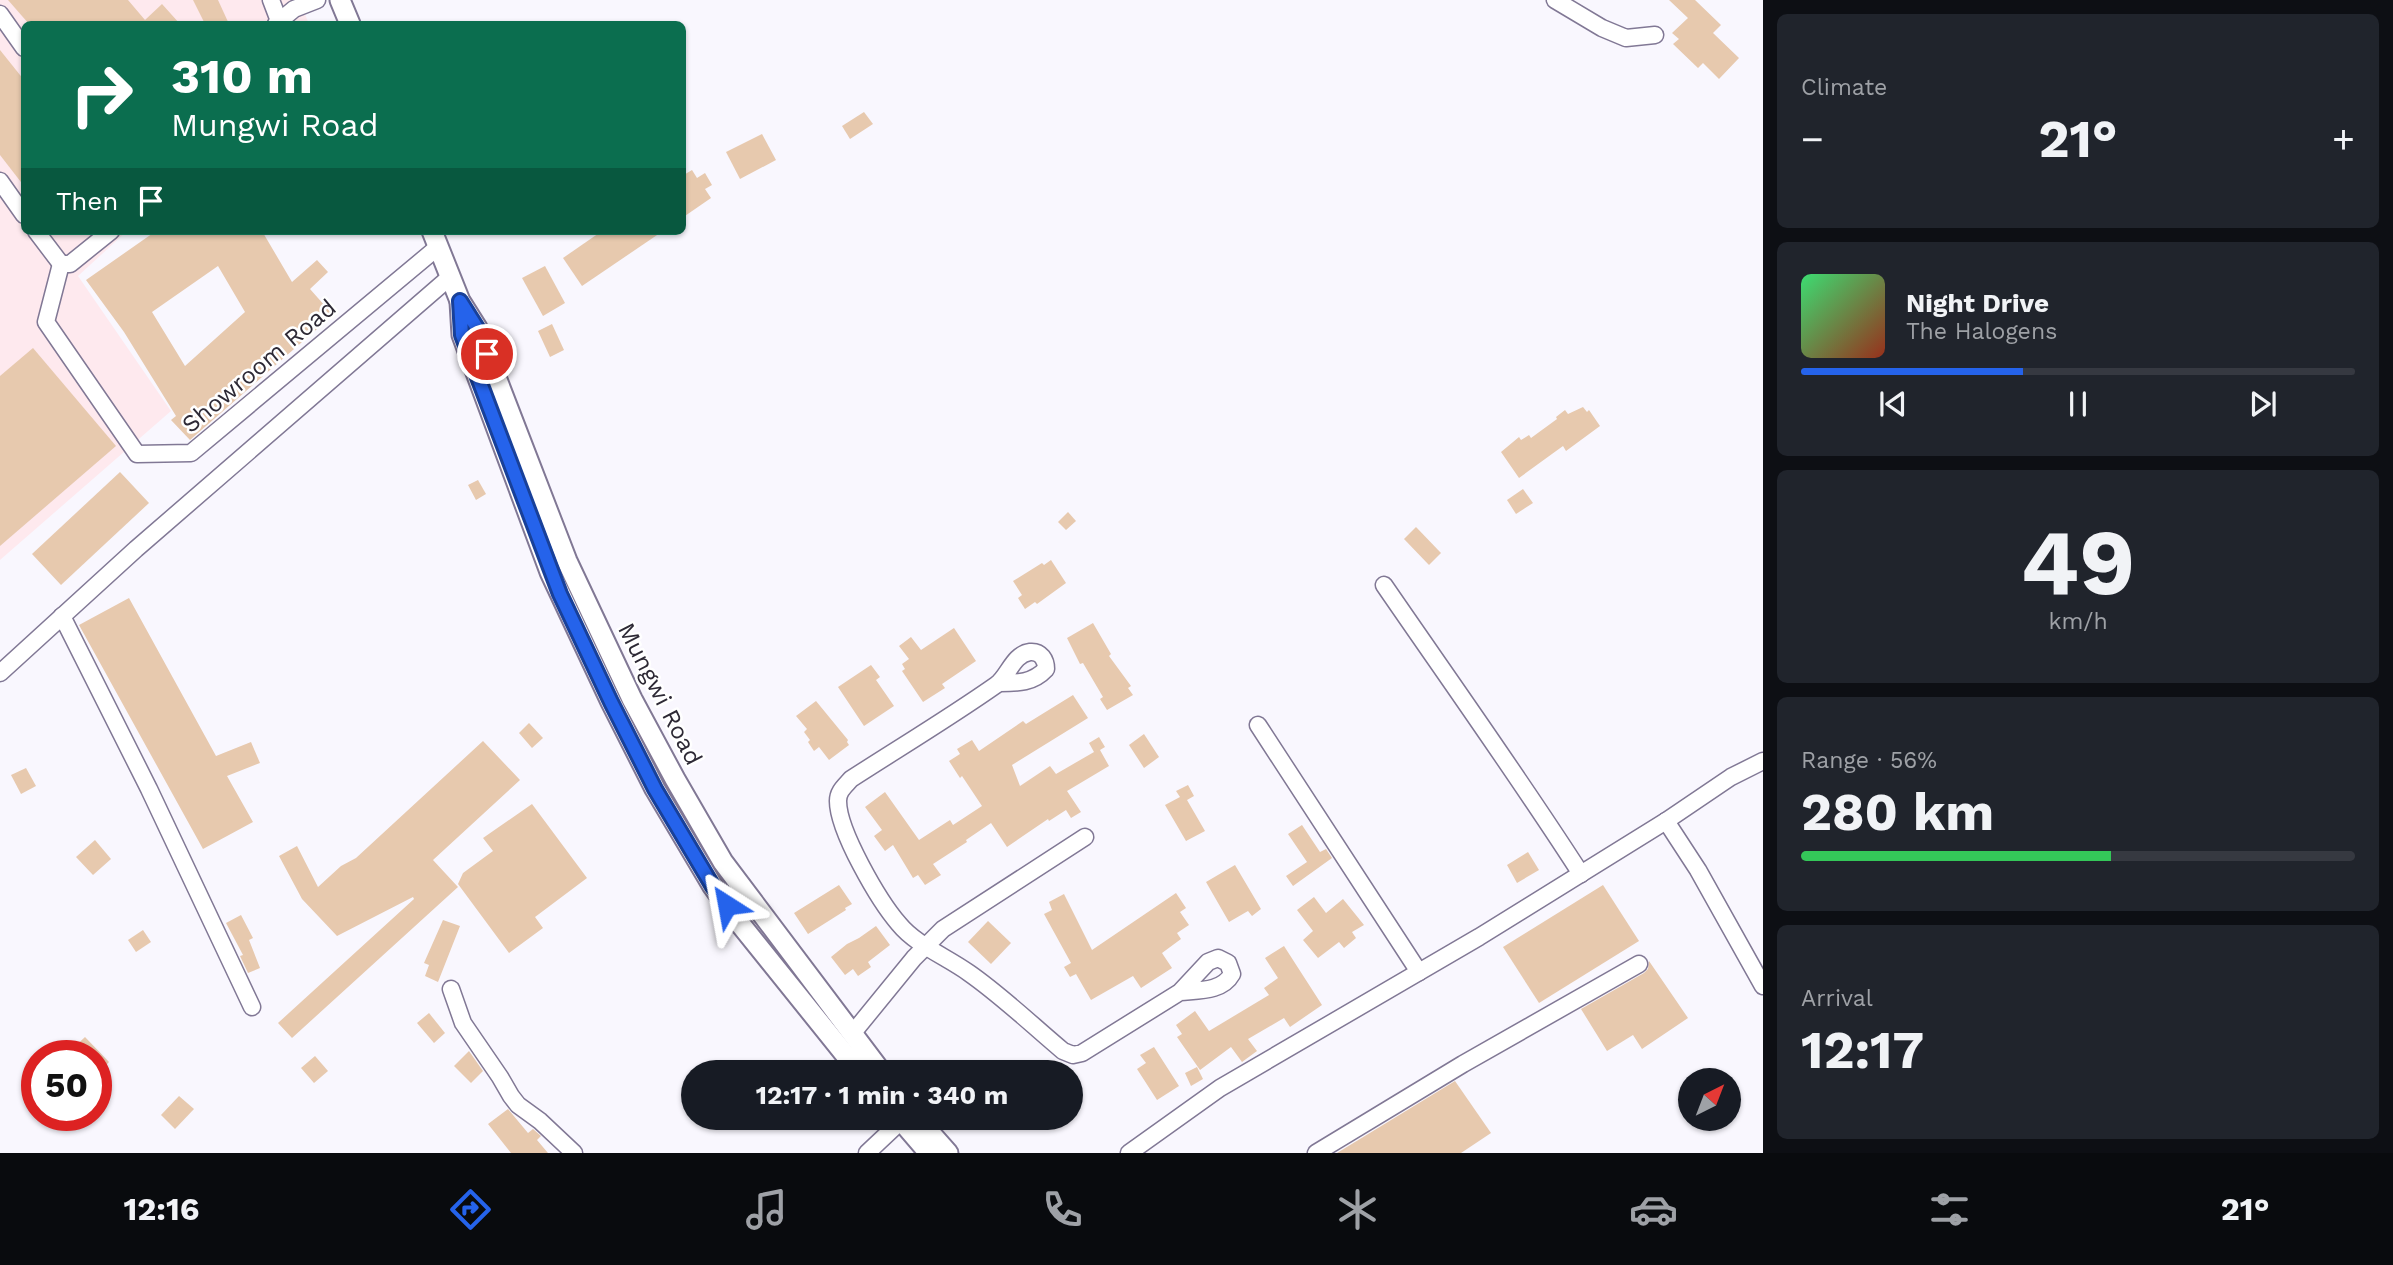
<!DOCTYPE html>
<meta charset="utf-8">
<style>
body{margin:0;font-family:"Work Sans",sans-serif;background:#20242c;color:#f1f3f6;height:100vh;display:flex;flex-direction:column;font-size:26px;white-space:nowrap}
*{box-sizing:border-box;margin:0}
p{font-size:23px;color:#9ea1a6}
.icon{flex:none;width:38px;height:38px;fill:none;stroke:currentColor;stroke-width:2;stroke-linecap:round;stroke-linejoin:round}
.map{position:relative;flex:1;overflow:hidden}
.side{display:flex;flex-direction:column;gap:14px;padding:14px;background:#0d0f14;width:630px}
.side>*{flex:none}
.top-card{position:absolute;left:21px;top:21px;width:665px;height:214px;border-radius:10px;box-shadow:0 2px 5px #0004;background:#0b6e4f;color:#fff;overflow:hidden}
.needle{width:46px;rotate:42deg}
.tools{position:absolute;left:1678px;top:1068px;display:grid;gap:14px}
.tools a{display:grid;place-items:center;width:63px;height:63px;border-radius:50%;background:#171b24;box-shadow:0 2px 5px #0004;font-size:35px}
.speed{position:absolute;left:21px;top:1040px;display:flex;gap:14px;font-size:35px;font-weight:700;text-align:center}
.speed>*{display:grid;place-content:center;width:91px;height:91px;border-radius:50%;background:#171b24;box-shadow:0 2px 5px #0004;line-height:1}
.speed .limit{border:10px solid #d22;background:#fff;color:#111}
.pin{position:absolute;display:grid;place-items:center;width:60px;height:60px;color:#fff;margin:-30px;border:4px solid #fff;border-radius:50%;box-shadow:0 2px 7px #0007}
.me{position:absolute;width:77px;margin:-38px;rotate:326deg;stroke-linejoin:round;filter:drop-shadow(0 0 5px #0008)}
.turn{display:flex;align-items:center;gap:24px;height:147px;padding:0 35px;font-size:32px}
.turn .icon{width:91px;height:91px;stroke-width:2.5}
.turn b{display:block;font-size:49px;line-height:60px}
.then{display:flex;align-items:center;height:66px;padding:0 35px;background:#0003;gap:14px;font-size:26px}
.big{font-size:52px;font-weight:700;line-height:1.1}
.side .card{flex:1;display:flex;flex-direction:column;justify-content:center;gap:10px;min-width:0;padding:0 24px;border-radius:10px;background:#20242c}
.side .dial{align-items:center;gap:0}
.dial b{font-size:91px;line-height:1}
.song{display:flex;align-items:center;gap:21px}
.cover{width:84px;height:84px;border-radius:10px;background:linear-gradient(135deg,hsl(140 70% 55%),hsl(10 70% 35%))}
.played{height:7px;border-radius:4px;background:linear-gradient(90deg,#2563eb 40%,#363941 40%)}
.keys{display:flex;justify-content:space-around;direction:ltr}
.heat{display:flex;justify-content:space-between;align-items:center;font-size:38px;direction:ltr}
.charge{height:10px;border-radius:5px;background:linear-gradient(90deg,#34c759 56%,#363941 0)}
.trip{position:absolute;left:681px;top:1060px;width:402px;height:70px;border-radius:35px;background:#171b24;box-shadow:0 2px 5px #0004;font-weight:700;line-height:70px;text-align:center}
.dock{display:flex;height:112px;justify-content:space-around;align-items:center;background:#090b0e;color:#9ea1a6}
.dock .icon{width:49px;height:49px}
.dock .selected{color:#2563eb}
.dock b{font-size:32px;color:#f1f3f6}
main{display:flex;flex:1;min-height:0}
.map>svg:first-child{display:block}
</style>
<main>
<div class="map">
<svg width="1763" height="1153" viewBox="0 0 1763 1153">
<rect width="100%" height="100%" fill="#f9f7fe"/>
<!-- industrial -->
<polygon fill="#fee9ee" points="0,0 299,0 309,24 24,24 24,231 127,231 78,276 171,411 0,560"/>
<!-- building -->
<g fill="#e7c9ae" fill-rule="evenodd">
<polygon points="8,0 128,0 145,20 162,4 180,24 29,24"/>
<polygon points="193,0 218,0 229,24 205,24"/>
<polygon points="1669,0 1695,0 1721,25 1713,33 1739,58 1719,79 1703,63 1698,68 1673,44 1679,39 1672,33 1688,18"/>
<polygon points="0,50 24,80 24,186 0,155"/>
<polygon points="864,112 873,124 850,139 842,126"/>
<polygon points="762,134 776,160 740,179 726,152"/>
<polygon points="692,170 697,178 705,173 712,185 705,189 711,198 682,218 682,176"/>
<path d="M156,231h106l30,51 25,-22 11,12 -18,17 23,26 -143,125 -19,-20 5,-4 -52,-84 -38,-52zM218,266l27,46 -60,54 -33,-54z"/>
<polygon points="602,231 663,231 582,286 563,258"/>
<polygon points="545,266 565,303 543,316 522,278"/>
<polygon points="552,324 564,350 550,357 538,331"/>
<polygon points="33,348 116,446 0,546 0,376"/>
<polygon points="1583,407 1587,412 1589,410 1600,426 1566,451 1563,446 1519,478 1501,452 1519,437 1521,440 1529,435 1531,438 1557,419 1556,417 1565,410 1568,414"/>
<polygon points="120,472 149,503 61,585 32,554"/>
<polygon points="478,480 486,494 476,500 468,485"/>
<polygon points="1523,489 1533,503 1516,514 1507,500"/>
<polygon points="1068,512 1076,521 1066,530 1058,522"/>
<polygon points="1416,527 1441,553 1429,565 1404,539"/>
<polygon points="1051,560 1066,583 1037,604 1035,602 1025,609 1018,598 1022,595 1013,581 1042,563 1044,565"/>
<polygon points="129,598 216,756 251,742 260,763 227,776 253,822 203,849 79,625"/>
<polygon points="1093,623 1111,654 1109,656 1131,686 1128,688 1133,695 1107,710 1100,699 1103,697 1083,663 1080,664 1067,638"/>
<polygon points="954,628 976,661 942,684 945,688 923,702 902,671 905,669 902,664 909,659 899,646 911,637 921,650"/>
<polygon points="871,665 880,677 876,680 894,706 864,726 838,687"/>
<polygon points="1073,695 1088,718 1012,765 1020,786 1050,766 1056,774 1094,752 1089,743 1099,737 1105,747 1100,750 1109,766 1067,791 1081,812 1071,818 1066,810 1049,821 1048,819 1007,847 991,823 966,840 967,842 933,864 941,875 925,885 918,875 913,878 893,845 885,851 874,836 882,830 865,807 885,792 919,840 950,820 953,825 982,806 962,776 960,778 949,761 960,754 957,749 972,740 979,751 1023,721 1026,724"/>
<polygon points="816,701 848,740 847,742 849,745 829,760 819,747 814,751 808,742 810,740 804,732 807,729 796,716"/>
<polygon points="529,723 543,738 532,748 519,733"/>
<polygon points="1144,734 1159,757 1144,768 1129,745"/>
<polygon points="483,741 520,780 433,860 458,887 292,1038 278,1023 414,899 413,897 337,936 302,899 279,856 297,846 318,887 341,866 356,858"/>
<polygon points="26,768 36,786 21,794 11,775"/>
<polygon points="1188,785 1194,796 1187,800 1205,831 1186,841 1165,805 1180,797 1176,791"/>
<polygon points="532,804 587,878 535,917 543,928 509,953 458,884 463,873 493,851 483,838"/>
<polygon points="1302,825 1320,852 1326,849 1332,858 1293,886 1286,876 1307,862 1288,834"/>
<polygon points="95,840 111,859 93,875 76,857"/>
<polygon points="1528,852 1539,870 1517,883 1507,865"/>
<polygon points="1235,865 1261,909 1252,916 1248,911 1229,922 1206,882"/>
<polygon points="839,885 852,904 845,908 846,910 808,934 794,913"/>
<polygon points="1603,885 1639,941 1539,1003 1503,947"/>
<polygon points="1176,893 1186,908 1180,912 1189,925 1177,933 1181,939 1162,953 1172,968 1141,988 1133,976 1091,1000 1076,974 1070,977 1064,967 1071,963 1044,914 1052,910 1049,902 1064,894 1092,950"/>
<polygon points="1314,897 1326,913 1343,899 1364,925 1352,932 1356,938 1344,948 1339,942 1318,958 1303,940 1313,931 1297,910"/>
<polygon points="241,915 253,938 249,940 260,968 248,973 240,956 243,955 226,923"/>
<polygon points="443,920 460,926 438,982 425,976 429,965 424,963"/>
<polygon points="988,921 1011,943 991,964 968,942"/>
<polygon points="876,926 890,945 868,962 871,967 858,976 853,969 845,975 831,957 847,944 859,938"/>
<polygon points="143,930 151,942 136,952 128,940"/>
<polygon points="1284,946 1322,1005 1290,1027 1284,1018 1248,1039 1257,1051 1242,1062 1231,1047 1200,1070 1177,1037 1182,1034 1176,1025 1195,1011 1209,1031 1269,995 1264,988 1278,978 1265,958"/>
<polygon points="1649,961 1688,1018 1642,1049 1633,1035 1607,1051 1581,1009 1644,973 1648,969"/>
<polygon points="429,1013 445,1033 434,1043 417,1023"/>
<polygon points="85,1037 109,1062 96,1075 96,1055 66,1055"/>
<polygon points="1154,1047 1179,1086 1157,1100 1137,1069 1146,1063 1140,1055"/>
<polygon points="469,1051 483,1071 471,1083 454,1066"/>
<polygon points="315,1056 328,1071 314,1083 301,1068"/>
<polygon points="1197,1067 1203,1079 1191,1086 1185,1073"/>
<polygon points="1455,1081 1491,1133 1461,1153 1337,1153"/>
<polygon points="179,1096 194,1109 175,1129 161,1115"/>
<polygon points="508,1109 528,1133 533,1129 541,1136 537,1140 548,1153 511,1153 488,1124"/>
</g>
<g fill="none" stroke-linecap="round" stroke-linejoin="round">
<!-- minor casing -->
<g stroke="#817895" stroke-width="19">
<g id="minor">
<polyline points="271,0 279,21"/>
<polyline points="1555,0 1602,28 1626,38 1655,35"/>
<polyline points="0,14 24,48"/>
<polyline points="276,24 294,9 317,0"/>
<polyline points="0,181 24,215"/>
<polyline points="36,231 61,264"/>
<polyline points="61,264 46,322 137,454 191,453 438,247"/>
<polyline points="61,264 70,264 111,231"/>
<path d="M1384,585c66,96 134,191 197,289"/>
<polyline points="62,616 149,789 252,1007"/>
<polyline points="0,673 136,549 450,277"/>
<path d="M1000,683c18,0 33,0 46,-14 0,-9 -5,-18 -16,-17 -17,2 -22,25 -34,33 -47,33 -97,63 -145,94 -6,7 -13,12 -13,22 0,30 41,100 61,123 17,21 48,33 70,49 33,23 63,52 94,78l10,4 9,-2 98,-61 28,-30 10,-4 10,5 4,11c-10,18 -34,16 -52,18"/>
<polyline points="1258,725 1419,972"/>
<polyline points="1666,821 1698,870 1763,986"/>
<polyline points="451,989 463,1023 500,1077 511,1096 518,1105 540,1121 574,1153"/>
<polyline points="852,1034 914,958 943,929 1085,837"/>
<polyline points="867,1153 901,1121"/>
<polyline points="1129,1153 1220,1088 1479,937 1666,821 1731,777 1763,761"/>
<polyline points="1316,1153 1463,1064 1639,964"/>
</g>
</g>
<!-- major casing -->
<g stroke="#817895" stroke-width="23">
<g id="major">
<polyline points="340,0 350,24"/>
<polyline points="432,231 460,301 477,328 567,561 632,699 675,779 723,862 882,1073"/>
<polyline points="460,302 462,335 550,572 611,702 655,789 712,885 741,925 860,1073"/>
<polyline points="899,1118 929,1153"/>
<polyline points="917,1118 948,1153"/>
</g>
</g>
<!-- minor -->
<use href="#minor" stroke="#fff" stroke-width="16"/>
<!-- major -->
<use href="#major" stroke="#fff" stroke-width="19"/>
</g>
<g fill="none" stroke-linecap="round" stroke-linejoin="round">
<!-- route casing -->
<g stroke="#184099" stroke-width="18">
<polyline id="route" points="487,354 477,328 460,301 462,335 560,594 611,702 655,789 712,885 727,905"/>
</g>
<!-- route -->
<use href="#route" stroke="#2563eb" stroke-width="12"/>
</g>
<g text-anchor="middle" stroke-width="5" stroke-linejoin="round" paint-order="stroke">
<!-- street labels -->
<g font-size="24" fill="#2d2935" stroke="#fff">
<text transform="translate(259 366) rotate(-40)" y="8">Showroom Road</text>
<text transform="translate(660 694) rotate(63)" y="8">Mungwi Road</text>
</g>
</g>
</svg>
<div class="tools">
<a><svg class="needle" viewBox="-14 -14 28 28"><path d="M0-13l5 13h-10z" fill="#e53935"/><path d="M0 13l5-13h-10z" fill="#9ea1a6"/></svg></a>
</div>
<div class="speed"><div class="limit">50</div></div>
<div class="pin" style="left:487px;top:354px;background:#d93025"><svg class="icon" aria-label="arrive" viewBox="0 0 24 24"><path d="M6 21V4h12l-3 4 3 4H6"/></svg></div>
<svg class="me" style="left:727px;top:905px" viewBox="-20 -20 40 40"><path d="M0-17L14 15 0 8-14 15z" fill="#2563eb" stroke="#fff" stroke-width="4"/></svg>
<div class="trip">12:17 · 1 min · 340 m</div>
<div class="top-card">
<div class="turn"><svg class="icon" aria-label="right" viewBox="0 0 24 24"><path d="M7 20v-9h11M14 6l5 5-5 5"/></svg><div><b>310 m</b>Mungwi Road</div></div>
<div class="then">Then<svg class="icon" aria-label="arrive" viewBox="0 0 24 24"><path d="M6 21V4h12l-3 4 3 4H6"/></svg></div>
</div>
</div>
<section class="side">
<div class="card"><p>Climate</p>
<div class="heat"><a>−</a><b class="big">21°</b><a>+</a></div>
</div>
<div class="card">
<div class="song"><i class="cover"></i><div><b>Night Drive</b><p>The Halogens</p></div></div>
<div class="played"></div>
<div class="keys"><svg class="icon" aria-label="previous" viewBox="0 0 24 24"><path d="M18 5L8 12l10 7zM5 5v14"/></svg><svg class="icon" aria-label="pause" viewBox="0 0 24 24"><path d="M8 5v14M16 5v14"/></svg><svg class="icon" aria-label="next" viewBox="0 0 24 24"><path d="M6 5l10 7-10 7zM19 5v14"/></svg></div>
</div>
<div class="card dial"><b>49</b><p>km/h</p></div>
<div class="card"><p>Range · 56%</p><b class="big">280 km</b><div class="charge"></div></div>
<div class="card"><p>Arrival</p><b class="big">12:17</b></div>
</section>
</main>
<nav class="dock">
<b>12:16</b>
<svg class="icon selected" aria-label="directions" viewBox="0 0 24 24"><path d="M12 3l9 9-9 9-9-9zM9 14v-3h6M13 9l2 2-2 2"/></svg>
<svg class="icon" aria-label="music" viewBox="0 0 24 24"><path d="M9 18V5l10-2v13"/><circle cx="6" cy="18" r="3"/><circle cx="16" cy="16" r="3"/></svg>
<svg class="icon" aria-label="phone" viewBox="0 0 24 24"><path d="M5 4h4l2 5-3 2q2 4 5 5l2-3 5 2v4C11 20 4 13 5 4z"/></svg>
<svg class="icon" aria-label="climate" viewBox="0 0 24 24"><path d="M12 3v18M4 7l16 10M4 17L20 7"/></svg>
<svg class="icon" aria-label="car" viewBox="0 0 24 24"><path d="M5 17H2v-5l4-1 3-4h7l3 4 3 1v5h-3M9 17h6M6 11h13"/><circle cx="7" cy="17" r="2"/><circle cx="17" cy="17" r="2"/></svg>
<svg class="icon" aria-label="filters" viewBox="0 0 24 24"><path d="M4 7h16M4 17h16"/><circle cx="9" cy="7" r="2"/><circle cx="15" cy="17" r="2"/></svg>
<b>21°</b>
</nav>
